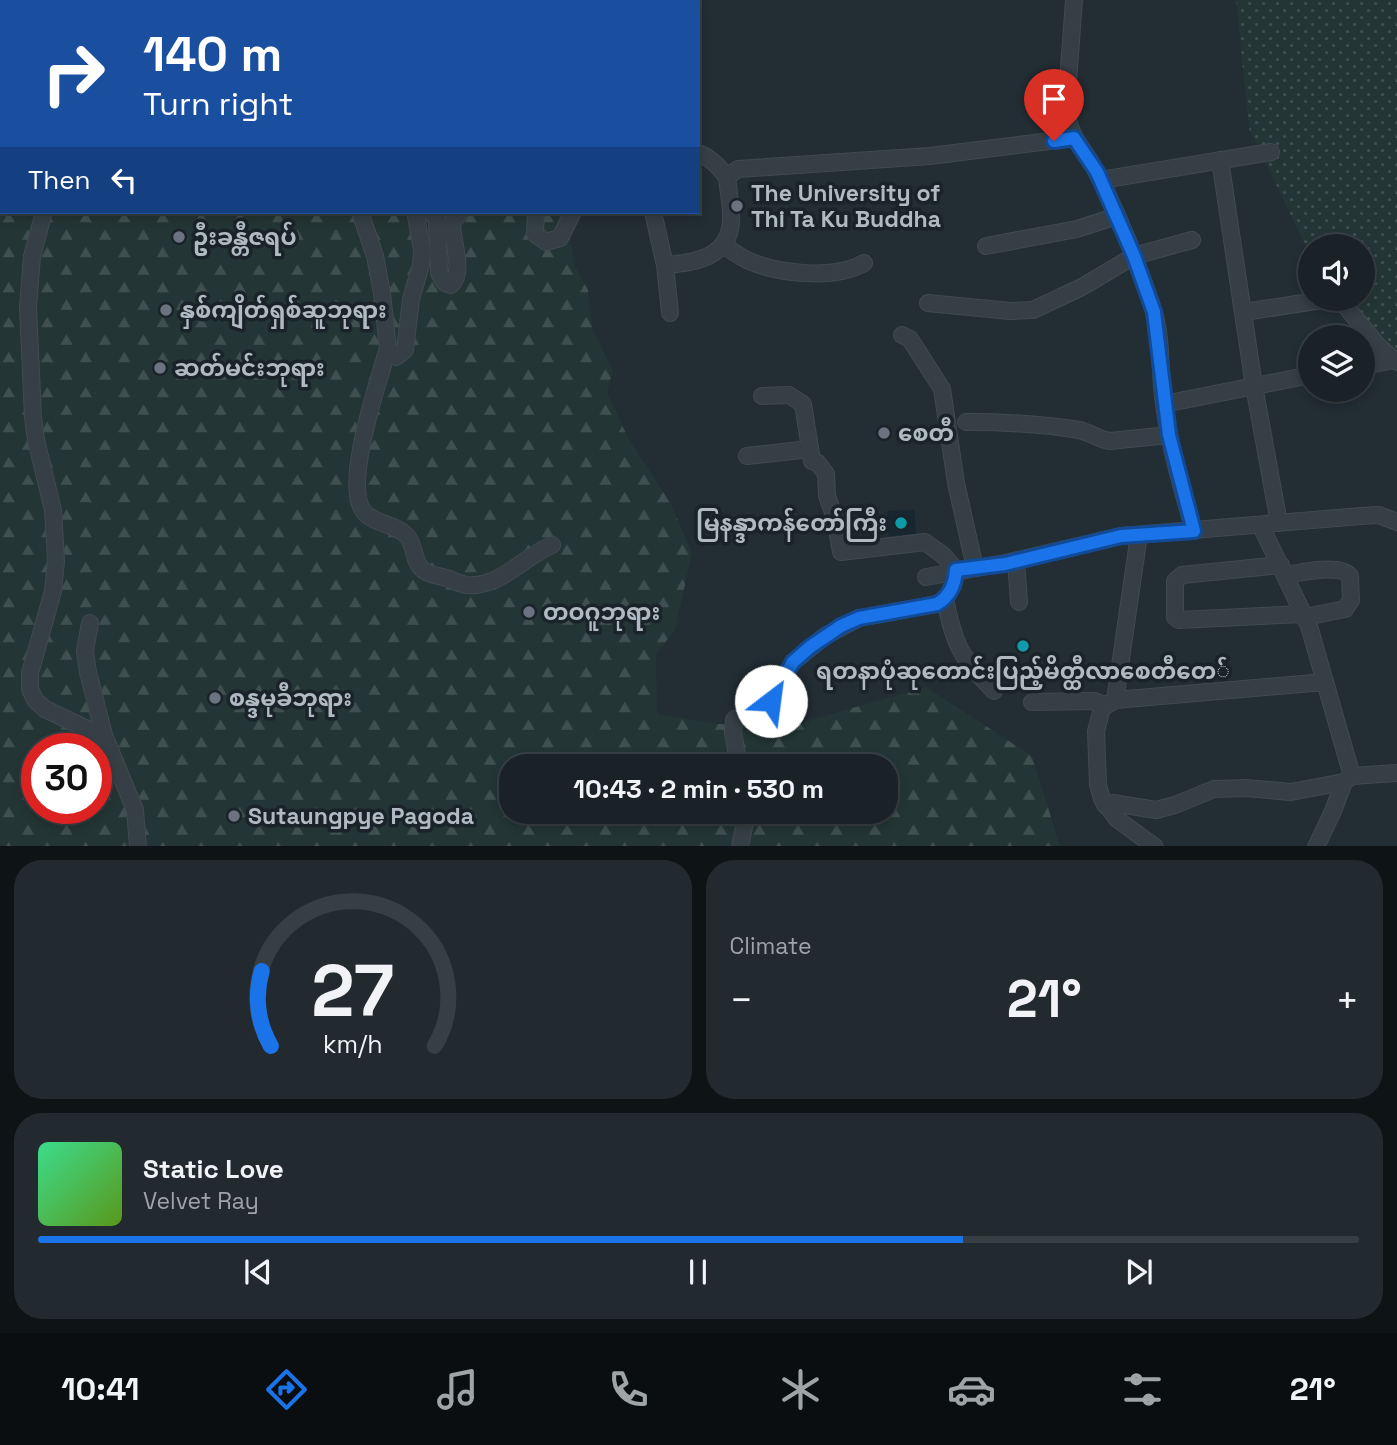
<!DOCTYPE html>
<meta charset="utf-8">
<style>
body{margin:0;font-family:"Space Grotesk","Noto Sans Myanmar",sans-serif;background:#232a2f;color:#f1f3f6;height:100vh;display:flex;flex-direction:column;font-size:26px;white-space:nowrap}
*{box-sizing:border-box;margin:0}
p{font-size:23px;color:#9fa4a7}
.icon{flex:none;width:38px;height:38px;fill:none;stroke:currentColor;stroke-width:2;stroke-linecap:round;stroke-linejoin:round}
.map{position:relative;height:846px;overflow:hidden}
.details{display:flex;flex-direction:column;gap:14px;padding:14px;background:#0e1315;flex:1}
.details>*{flex:none}
.top-card{position:absolute;left:0px;top:0px;width:700px;height:214px;box-shadow:0 4px 10px #0003,0 0 0 2px #383f44;background:#1a4fa0;color:#fff;overflow:hidden}
.tools{position:absolute;left:1298px;top:234px;display:grid;gap:14px}
.tools a{display:grid;place-items:center;width:77px;height:77px;border-radius:50%;background:#1a2227;box-shadow:0 4px 10px #0003,0 0 0 2px #383f44;font-size:35px}
.speed{position:absolute;left:21px;top:733px;display:flex;gap:14px;font-size:35px;font-weight:700;text-align:center}
.speed>*{display:grid;place-content:center;width:91px;height:91px;border-radius:50%;background:#1a2227;box-shadow:0 4px 10px #0003,0 0 0 2px #383f44;line-height:1}
.speed .limit{border:10px solid #d22;background:#fff;color:#111}
.pin{position:absolute;display:grid;place-items:center;width:60px;height:60px;color:#fff;margin:-72px -30px;border-radius:50% 50% 50% 0;rotate:-45deg;box-shadow:0 0 7px #0007}
.pin .icon{rotate:45deg}
.me{position:absolute;width:77px;margin:-38px;rotate:30deg;stroke-linejoin:round;filter:drop-shadow(0 0 5px #0008)}
.turn{display:flex;align-items:center;gap:24px;height:147px;padding:0 28px;font-size:32px}
.turn .icon{width:91px;height:91px;stroke-width:2.5}
.turn b{display:block;font-size:49px;line-height:60px}
.then{display:flex;align-items:center;height:66px;padding:0 28px;background:#0003;gap:14px;font-size:26px}
.big{font-size:52px;font-weight:700;line-height:1.1}
.details .card{flex:1;display:flex;flex-direction:column;justify-content:center;gap:10px;min-width:0;padding:0 24px;border-radius:28px;background:#232a2f}
.details .dial{align-items:center;gap:0}
.dial svg{height:182px;overflow:visible;fill:none;stroke:#383f44;stroke-width:7;stroke-linecap:round;text-anchor:middle}
.dial text{fill:#f1f3f6;stroke:none}
.song{display:flex;align-items:center;gap:21px}
.cover{width:84px;height:84px;border-radius:10px;background:linear-gradient(135deg,hsl(150 70% 55%),hsl(90 70% 35%))}
.played{height:7px;border-radius:4px;background:linear-gradient(90deg,#1a73e8 70%,#383f44 70%)}
.keys{display:flex;justify-content:space-around;direction:ltr}
.heat{display:flex;justify-content:space-between;align-items:center;font-size:38px;direction:ltr}
.details .tiles{flex:1;display:grid;gap:14px;grid-template-columns:1fr 1fr}
.card:last-child{grid-column:span 2}
.trip{position:absolute;left:499px;top:754px;width:399px;height:70px;border-radius:28px;background:#1a2227;box-shadow:0 4px 10px #0003,0 0 0 2px #383f44;font-weight:700;line-height:70px;text-align:center}
.dock{display:flex;height:112px;justify-content:space-around;align-items:center;background:#0a0e10;color:#9fa4a7}
.dock .icon{width:49px;height:49px}
.dock .on{color:#1a73e8}
.dock b{font-size:32px;color:#f1f3f6}
.map>svg:first-child{display:block}
</style>
<div class="map">
<svg width="1397" height="847" viewBox="0 0 1397 847">
<defs>
<pattern id="grass-dots" width="8" height="8" patternUnits="userSpaceOnUse" patternTransform="scale(1.75)"><rect width="8" height="8" fill="#233534"/><path d="M2 2h.1M6 6h.1" fill="none" stroke="#405050" stroke-width="1.8" stroke-linecap="round"/></pattern>
<pattern id="forest-firs" width="22" height="20" patternUnits="userSpaceOnUse" patternTransform="scale(1.75)"><rect width="22" height="20" fill="#233534"/><path d="M5 1l3.5 6h-7zM16 11l3.5 6h-7z" fill="#405050"/></pattern>
</defs>
<rect width="100%" height="100%" fill="#222d34"/>
<!-- grass -->
<polygon fill="url(#grass-dots)" points="1236,0 1397,0 1397,358 1342,299 1363,299 1363,247 1311,247 1311,257 1249,129"/>
<!-- forest -->
<path fill="url(#forest-firs)" fill-rule="evenodd" d="M0,0h557v2h-555v210h563l10,54 13,24 4,38 21,43 -6,21 21,46 42,64 22,51 -17,77 -19,24 1,60 62,10 67,3 140,-40 106,69 28,90h-1060zM37,749h59v59h-59zM511,766h375v46h-375z"/>
<!-- water -->
<polygon fill="#172630" points="914,510 916,534 889,536 887,511"/>
<g fill="none" stroke-linecap="round" stroke-linejoin="round">
<!-- minor casing -->
<g stroke="#414a51" stroke-width="18">
<g id="minor">
<polyline points="282,0 282,2"/>
<polyline points="307,0 307,2"/>
<polyline points="322,0 323,2"/>
<polyline points="582,0 583,2"/>
<path d="M1074,0l-8,109c3,30 20,41 32,66 22,43 40,89 55,134 10,31 6,65 11,96 6,43 18,84 30,126"/>
<polyline points="114,2 114,0"/>
<path d="M698,153c13,5 20,13 29,24"/>
<polyline points="1220,160 1254,386 1279,523"/>
<polyline points="1101,180 1271,152"/>
<polyline points="44,212 32,256 28,307 33,417 36,440 53,510 56,561 53,591 30,673 30,689 35,700 45,709 87,729 104,735"/>
<polyline points="360,212 375,256 382,293 388,348 396,357 405,350 411,299 421,265 422,250 416,216 420,212"/>
<path d="M432,212l5,7 2,54 6,10 6,2c14,-13 1,-44 1,-62l8,-11"/>
<polyline points="536,212 535,234 546,242 560,238 573,212"/>
<polyline points="653,212 665,265 670,313"/>
<path d="M723,245c8,5 15,11 24,15 30,14 88,20 117,3"/>
<polyline points="986,246 1077,229 1117,216"/>
<path d="M665,265c29,-2 64,-7 66,-44 1,-14 -3,-30 -4,-44l11,-8 192,-13 144,-18"/>
<polyline points="1340,299 1378,346 1397,362"/>
<polyline points="928,303 1010,311 1033,310 1082,287 1134,256 1192,240"/>
<polyline points="1244,312 1329,299"/>
<polyline points="902,335 910,339 942,389 956,483 975,568"/>
<path d="M388,348c-9,32 -47,141 -23,165 11,12 30,10 42,23 9,10 5,28 19,36 5,3 14,4 20,6 7,2 14,6 21,7 33,3 56,-28 85,-40"/>
<polyline points="1363,366 1394,360"/>
<polyline points="1164,404 1311,375"/>
<path d="M966,422c37,0 76,2 113,8 11,2 20,10 31,11l59,-6"/>
<polyline points="747,456 810,449"/>
<polyline points="1261,526 1309,626 1352,776"/>
<polyline points="1016,561 1019,602"/>
<polyline points="1281,565 1182,575 1175,581 1175,617 1179,620 1303,614"/>
<path d="M1285,575c16,-2 54,-12 65,1l1,24 -6,9 -40,8"/>
<polyline points="926,577 1005,563 1121,536 1361,516 1379,515 1397,522"/>
<path d="M945,599c9,46 16,59 49,92"/>
<polyline points="90,623 85,651 88,672 104,735 135,810 138,847"/>
<polyline points="1115,700 1139,535"/>
<polyline points="1032,702 1094,701 1105,705"/>
<path d="M739,766l-6,-34 1,-12c9,-8 21,-2 31,-11l28,-47 32,-26 34,-18 78,-14c12,-7 18,-19 19,-34l-12,-14 -19,-14 -84,10 -6,-34 -8,-22 -1,-22 -8,-11 -6,-2 -9,-57 -14,-9 -27,1"/>
<polyline points="1105,805 1113,803 1156,810 1175,805 1214,789 1246,788 1291,792 1344,782 1352,776 1397,773"/>
<polyline points="740,847 747,812"/>
<polyline points="1155,847 1117,819 1102,799 1098,785 1096,731 1102,708 1115,700 1325,682"/>
<polyline points="1316,847 1333,811 1344,782"/>
</g>
</g>
<!-- minor -->
<use href="#minor" stroke="#353f45" stroke-width="16"/>
</g>
<g fill="none" stroke-linecap="round" stroke-linejoin="round">
<!-- route casing -->
<g stroke="#114b97" stroke-width="18">
<path id="route" d="M771,701l22,-39 17,-15 31,-21 18,-8 78,-14c12,-7 18,-19 19,-34l49,-6 116,-28 73,-5 -25,-96 -15,-123 -20,-56 -37,-84 -23,-34 -20,3"/>
</g>
<!-- route -->
<use href="#route" stroke="#1a73e8" stroke-width="12"/>
</g>
<!-- markers -->
<g fill="#6b7280" stroke="#1a2329" stroke-width="2.5">
<circle cx="737" cy="206" r="7"/>
<circle cx="179" cy="237" r="7"/>
<circle cx="166" cy="310" r="7"/>
<circle cx="160" cy="368" r="7"/>
<circle cx="884" cy="433" r="7"/>
<circle cx="529" cy="612" r="7"/>
<circle cx="215" cy="698" r="7"/>
<circle cx="234" cy="816" r="7"/>
</g>
<g fill="#0f9aa8" stroke="#1a2329" stroke-width="2.5">
<circle cx="901" cy="523" r="7"/>
<circle cx="1023" cy="646" r="7"/>
</g>
<g text-anchor="middle" stroke-width="7" stroke-linejoin="round" paint-order="stroke">
<!-- poi labels -->
<g font-size="23" font-weight="bold" fill="#afbac2" stroke="#1a2329" text-anchor="start">
<text x="751" y="201">The University of<tspan x="751" dy="26">Thi Ta Ku Buddha</tspan></text>
<text x="193" y="245">ဦးခန္တီဇရပ်</text>
<text x="180" y="318">နှစ်ကျိတ်ရှစ်ဆူဘုရား</text>
<text x="174" y="376">ဆတ်မင်းဘုရား</text>
<text x="898" y="441">စေတီ</text>
<text x="887" y="531" text-anchor="end">မြနန္ဒာကန်တော်ကြီး</text>
<text x="543" y="620">တဝဂူဘုရား</text>
<text x="1023" y="679" text-anchor="middle">ရတနာပုံဆုတောင်းပြည့်မိတ္ထီလာစေတီတေ်</text>
<text x="229" y="706">စန္ဒမုခီဘုရား</text>
<text x="248" y="824">Sutaungpye Pagoda</text>
</g>
</g>
</svg>
<div class="tools">
<a><svg class="icon" aria-label="sound" viewBox="0 0 24 24"><path d="M4 9h4l5-4v14l-5-4H4zM17 9q2 3 0 6"/></svg></a>
<a><svg class="icon" aria-label="layers" viewBox="0 0 24 24"><path d="M12 4l9 5-9 5-9-5zM3 14l9 5 9-5"/></svg></a>
</div>
<div class="speed"><div class="limit">30</div></div>
<div class="pin" style="left:1054px;top:141px;background:#d93025"><svg class="icon" aria-label="arrive" viewBox="0 0 24 24"><path d="M6 21V4h12l-3 4 3 4H6"/></svg></div>
<svg class="me" style="left:771px;top:701px" viewBox="-20 -20 40 40"><circle r="19" fill="#fff"/><path d="M0-13L10 11 0 6-10 11z" fill="#1a73e8"/></svg>
<div class="trip">10:43 · 2 min · 530 m</div>
<div class="top-card">
<div class="turn"><svg class="icon" aria-label="right" viewBox="0 0 24 24"><path d="M7 20v-9h11M14 6l5 5-5 5"/></svg><div><b>140 m</b>Turn right</div></div>
<div class="then">Then<svg class="icon" aria-label="left" viewBox="0 0 24 24"><path d="M17 20v-9H6M10 6l-5 5 5 5"/></svg></div>
</div>
</div>
<section class="details">
<div class="tiles">
<div class="card dial"><svg viewBox="0 0 100 80">
<path d="M14 69A42 42 0 1 1 86 69"/>
<path d="M14 69A42 42 0 0 1 10 36" stroke="#1a73e8"/>
<text x="50" y="56" font-size="32" font-weight="700">27</text>
<text x="50" y="72" font-size="11">km/h</text>
</svg></div>
<div class="card"><p>Climate</p>
<div class="heat"><a>−</a><b class="big">21°</b><a>+</a></div>
</div>
<div class="card">
<div class="song"><i class="cover"></i><div><b>Static Love</b><p>Velvet Ray</p></div></div>
<div class="played"></div>
<div class="keys"><svg class="icon" aria-label="previous" viewBox="0 0 24 24"><path d="M18 5L8 12l10 7zM5 5v14"/></svg><svg class="icon" aria-label="pause" viewBox="0 0 24 24"><path d="M8 5v14M16 5v14"/></svg><svg class="icon" aria-label="next" viewBox="0 0 24 24"><path d="M6 5l10 7-10 7zM19 5v14"/></svg></div>
</div>
</div>
</section>
<nav class="dock">
<b>10:41</b>
<svg class="icon on" aria-label="directions" viewBox="0 0 24 24"><path d="M12 3l9 9-9 9-9-9zM9 14v-3h6M13 9l2 2-2 2"/></svg>
<svg class="icon" aria-label="music" viewBox="0 0 24 24"><path d="M9 18V5l10-2v13"/><circle cx="6" cy="18" r="3"/><circle cx="16" cy="16" r="3"/></svg>
<svg class="icon" aria-label="phone" viewBox="0 0 24 24"><path d="M5 4h4l2 5-3 2q2 4 5 5l2-3 5 2v4C11 20 4 13 5 4z"/></svg>
<svg class="icon" aria-label="climate" viewBox="0 0 24 24"><path d="M12 3v18M4 7l16 10M4 17L20 7"/></svg>
<svg class="icon" aria-label="car" viewBox="0 0 24 24"><path d="M5 17H2v-5l4-1 3-4h7l3 4 3 1v5h-3M9 17h6M6 11h13"/><circle cx="7" cy="17" r="2"/><circle cx="17" cy="17" r="2"/></svg>
<svg class="icon" aria-label="filters" viewBox="0 0 24 24"><path d="M4 7h16M4 17h16"/><circle cx="9" cy="7" r="2"/><circle cx="15" cy="17" r="2"/></svg>
<b>21°</b>
</nav>
